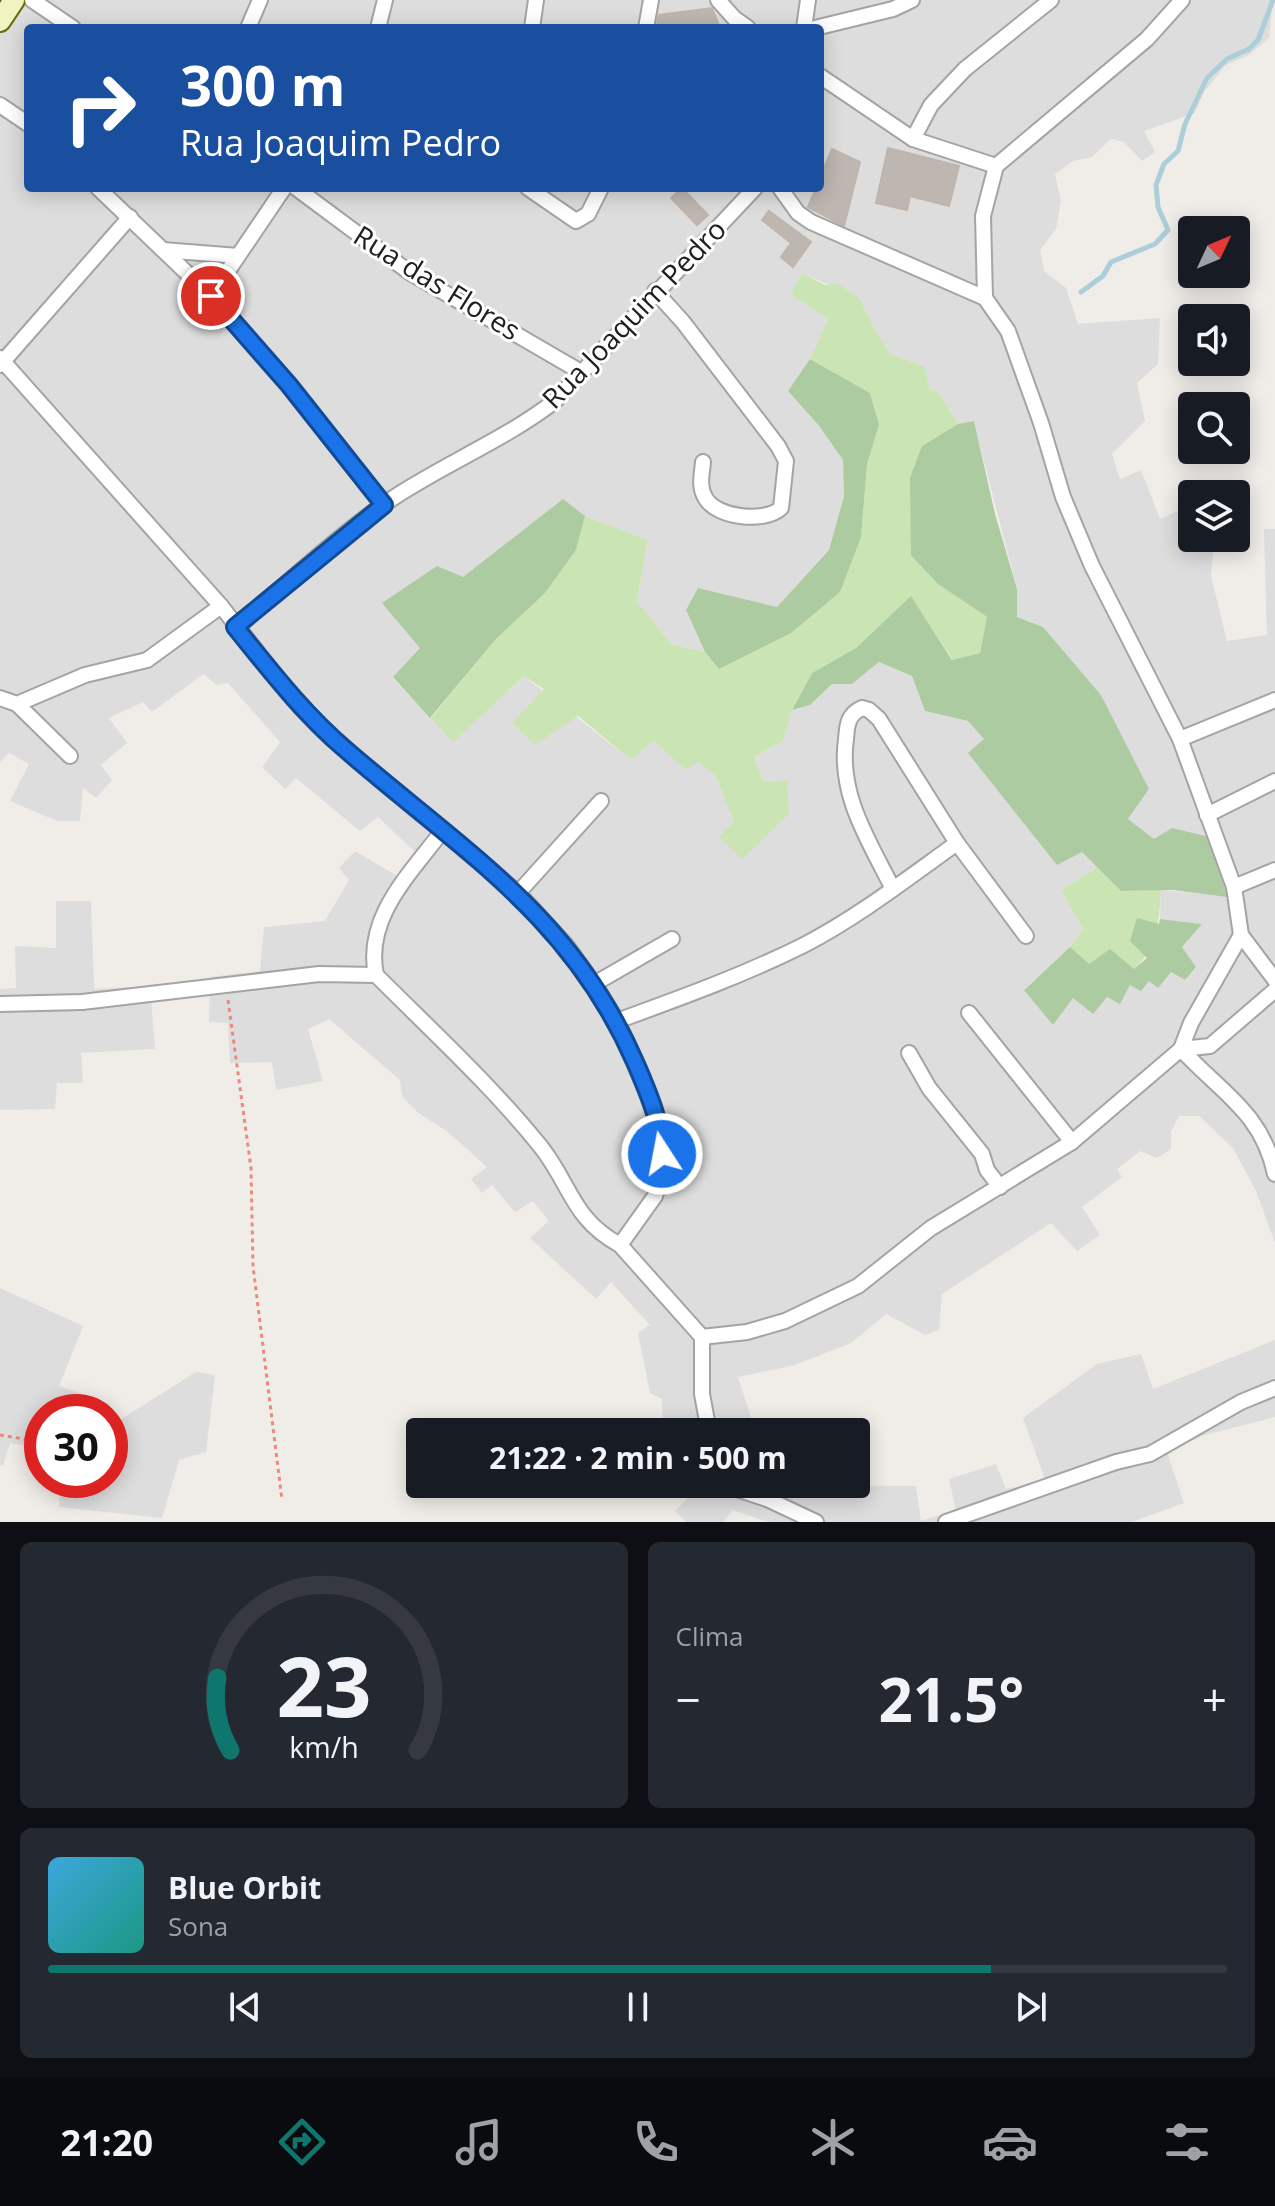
<!DOCTYPE html>
<html lang="pt">
<meta charset="utf-8">
<style>
body{margin:0;font-family:"Open Sans",sans-serif;background:#242831;color:#f1f3f6;height:100vh;display:flex;flex-direction:column;font-size:30px;white-space:nowrap}
*{box-sizing:border-box;margin:0}
p{font-size:26px;color:#9ea1a6}
.icon{flex:none;width:44px;height:44px;fill:none;stroke:currentColor;stroke-width:2;stroke-linecap:round;stroke-linejoin:round}
.map{position:relative;height:1522px;overflow:hidden}
.panel{display:flex;flex-direction:column;gap:20px;padding:20px;background:#0d0f14;flex:1}
.panel>*{flex:none}
.hud{position:absolute;left:24px;top:24px;width:800px;height:168px;border-radius:8px;box-shadow:0 4px 20px #0003;background:#1a4fa0;color:#fff;overflow:hidden}
.needle{width:52px;rotate:46deg}
.buttons{position:absolute;left:1178px;top:216px;display:grid;gap:16px}
.buttons a{display:grid;place-items:center;width:72px;height:72px;border-radius:8px;background:#171b24;box-shadow:0 4px 20px #0003;font-size:40px}
.speed{position:absolute;left:24px;top:1394px;display:flex;gap:16px;font-size:40px;font-weight:700;text-align:center}
.speed>*{display:grid;place-content:center;width:104px;height:104px;border-radius:50%;background:#171b24;box-shadow:0 4px 20px #0003;line-height:1}
.speed .limit{border:12px solid #d22;background:#fff;color:#111}
.pin{position:absolute;display:grid;place-items:center;width:68px;height:68px;color:#fff;margin:-34px;border:4px solid #fff;border-radius:50%;box-shadow:0 2px 8px #0007}
.me{position:absolute;width:88px;margin:-44px;rotate:349deg;stroke-linejoin:round;filter:drop-shadow(0 0 6px #0008)}
.turn{display:flex;align-items:center;gap:28px;height:168px;padding:0 24px;font-size:36px}
.turn .icon{width:104px;height:104px;stroke-width:2.5}
.turn b{display:block;font-size:56px;line-height:68px}
.big{font-size:60px;font-weight:700;line-height:1.1}
.panel .card{flex:1;display:flex;flex-direction:column;justify-content:center;gap:12px;min-width:0;padding:0 28px;border-radius:12px;background:#242831}
.panel .dial{align-items:center;gap:0}
.dial svg{height:208px;overflow:visible;fill:none;stroke:#363941;stroke-width:7;stroke-linecap:round;text-anchor:middle}
.dial text{fill:#f1f3f6;stroke:none}
.song{display:flex;align-items:center;gap:24px}
.cover{width:96px;height:96px;border-radius:12px;background:linear-gradient(135deg,hsl(200 70% 55%),hsl(170 70% 35%))}
.played{height:8px;border-radius:4px;background:linear-gradient(90deg,#0f766e 80%,#363941 80%)}
.keys{display:flex;justify-content:space-around;direction:ltr}
.heat{display:flex;justify-content:space-between;align-items:center;font-size:44px;direction:ltr}
.panel .tiles{flex:1;display:grid;gap:20px;grid-template-columns:1fr 1fr}
.card:last-child{grid-column:span 2}
.trip{position:absolute;left:406px;top:1418px;width:464px;height:80px;border-radius:8px;background:#171b24;box-shadow:0 4px 20px #0003;font-weight:700;line-height:80px;text-align:center}
.tabs{display:flex;height:128px;justify-content:space-around;align-items:center;background:#090b0e;color:#9ea1a6}
.tabs .icon{width:56px;height:56px}
.tabs .selected{color:#0f766e}
.tabs b{font-size:36px;color:#f1f3f6}
.map>svg:first-child{display:block}
</style>
<div class="map">
<svg width="1275" height="1522" viewBox="0 0 1275 1522">
<rect width="100%" height="100%" fill="#f0ede8"/>
<!-- residential -->
<g fill="#dedddd" fill-rule="evenodd">
<path d="M0,0h1273l-4,38 -20,17 -23,10 -22,27 -9,21 -51,18 11,21 -13,9 -18,-19 -13,-3 -19,18 -19,4 -18,13 6,27 -5,28 -16,21 4,21 22,17 12,36 82,-6 -2,46 -21,19 8,38 -33,33 8,25 21,-9 19,49 20,-9 12,16v12h9l12,15 -2,23 16,65 40,-6 -3,-106h11v714l-19,-52 -23,-43 -34,-32h-20l-8,16v17l-14,9 -17,-7 -23,18 5,8 -40,30 18,28 -23,16 -26,-28 -109,71 -3,36 -14,5 -39,-21 -35,29 -56,22 -57,12 17,52 31,-6 3,9h-126l-1,-33 -12,-6 -12,-60 12,-8 -39,-43 -15,17 -66,-61 19,-17 -16,-20 -18,11 -23,-27 -10,8 -11,-14 16,-12 -39,-35 -31,-20 -15,-16 -2,-16 -71,-61 -21,10 15,52 -47,9 -4,-28 -42,1 -2,-40 -19,-1 1,-45 50,-6 4,-44 61,-6 24,-41 -10,-12 16,-17 44,26 18,-23 -39,-37 -18,14 -64,-53 -11,11 -23,-22 18,-25 -52,-59 -11,2 -14,-11 -51,38 -9,-10 -34,16 18,25 -26,22 11,15 -16,18 -13,-10 -3,33h-23l-47,-20 19,-37 -20,-11 -9,9zM28,28h792v160h-792zM802,273l58,26 17,35 14,20 33,12 6,22 9,5 19,31 16,-2 43,167v28l26,10 58,68 48,94 -21,30 99,77 -66,-6 -1,29 42,5 -20,23 14,20 -11,13 -14,-8 -41,13 -23,12 -34,1 -49,-9 46,-42 13,-18 -22,-39 37,-23 -16,-16 -25,13 -88,-111 16,-13 -17,-19 -43,-10 -13,-35 -33,-14 -27,22h-20l-22,21 -18,5 -9,31 -29,16 10,25 -22,77 -7,-37 -19,-45 -17,-15 -14,8 -31,-29 -23,19 -107,-84 -71,65 -60,-63 27,-30 43,-71 100,-78 22,17 63,24 -11,61 34,43 34,8 -19,-42 12,-22 79,19 52,-57 15,-54 -1,-36 -23,-33 -32,-36 22,-32 18,-40 -36,-25z"/>
<polygon points="56,901 91,901 94,989 150,986 155,1049 81,1053 83,1083 57,1083 55,1109 0,1110 0,989 16,988 15,946 56,948"/>
<polygon points="0,1288 83,1326 59,1386 110,1404 107,1412 42,1412 42,1449 10,1443 3,1466 0,1465"/>
<polygon points="1275,1340 1275,1417 1202,1436 1167,1452 1184,1503 1132,1522 769,1522 732,1510 724,1522 686,1522 675,1511 695,1491 686,1484 916,1486 921,1521 956,1510 949,1479 996,1464 1006,1489 1045,1479 1023,1418 1097,1364 1141,1354 1153,1389"/>
<polygon points="196,1372 215,1375 206,1452 179,1460 162,1518 59,1507 61,1480 110,1480 110,1426"/>
</g>
<!-- grass -->
<g fill="#cae5b3">
<polygon points="802,273 825,285 837,283 860,299 877,334 891,354 924,366 930,388 939,393 958,424 922,446 938,584 987,617 980,653 953,660 911,597 856,648 812,673 792,710 783,741 754,757 764,782 787,780 789,814 742,859 719,837 734,821 716,777 699,762 685,770 654,741 631,760 578,716 535,745 512,723 544,689 524,676 453,742 431,718 496,639 545,593 576,550 585,516 648,540 637,601 671,644 705,652 719,669 861,537 867,465 879,423 870,393 810,359 828,319 791,294"/>
<path d="M1098,867l23,24 40,-1c-2,30 -3,59 -27,79l-45,-4 -19,-18 13,-18 -22,-39z"/>
</g>
<!-- forest -->
<g fill="#accba0">
<polygon points="810,359 870,393 879,424 867,465 861,537 840,592 791,633 719,669 705,652 686,610 698,588 777,607 829,550 844,496 843,460 820,427 788,391"/>
<polygon points="974,421 995,514 1017,589 1017,617 1043,627 1101,695 1149,789 1128,819 1154,839 1172,828 1210,837 1227,897 1173,890 1121,891 1082,852 1057,865 968,753 984,739 968,721 925,711 912,676 879,662 852,684 832,684 810,705 792,710 812,673 856,648 911,596 952,660 980,653 987,617 938,584 911,555 910,478 922,446 958,424"/>
<polygon points="563,499 585,516 576,550 545,593 496,639 430,718 393,677 420,648 382,603 437,566 463,577"/>
<polygon points="1137,918 1159,924 1160,919 1202,924 1182,947 1196,967 1185,980 1171,972 1158,988 1149,981 1141,991 1130,985 1120,1004 1107,997 1093,1014 1073,998 1053,1025 1024,990 1070,947 1089,964 1110,949 1134,969 1147,958 1130,941"/>
</g>
<g fill="none" stroke-linecap="round" stroke-linejoin="round">
<!-- stream -->
<polyline stroke="#acced9" stroke-width="5" points="1081,292 1103,276 1111,262 1155,244 1168,230 1158,207 1156,185 1164,164 1178,151 1185,124 1207,78 1227,59 1249,49 1258,40 1273,0"/>
</g>
<!-- building -->
<g fill="#bdb6b1" stroke="#c0b5ab" stroke-width="2">
<polygon points="712,8 720,28 656,28 659,15"/>
<polygon points="888,148 959,166 949,206 910,196 907,210 876,203"/>
<polygon points="832,149 860,162 844,226 808,207 816,188 820,188 820,177"/>
<polygon points="682,188 708,215 697,225 671,198"/>
<polygon points="769,211 811,242 793,267 781,257 791,243 762,220"/>
</g>
<g fill="none" stroke-linecap="round" stroke-linejoin="round">
<!-- street casing -->
<g stroke="#a4a4a4" stroke-width="18">
<g id="street">
<polyline points="32,0 73,28"/>
<polyline points="718,0 734,18 748,28"/>
<polyline points="248,28 260,0"/>
<polyline points="378,28 385,0"/>
<polyline points="532,28 536,0"/>
<polyline points="646,28 651,0"/>
<polyline points="804,28 808,0"/>
<polyline points="815,28 893,9 912,0"/>
<polyline points="820,76 913,139 996,166"/>
<polyline points="0,105 28,124"/>
<polyline points="913,139 931,105 965,69 1051,0"/>
<polyline points="98,188 211,296 289,385 384,505"/>
<polyline points="296,188 409,272 581,372"/>
<polyline points="528,188 576,221 588,214 601,188"/>
<polyline points="780,188 798,213 811,222 985,298"/>
<polyline points="163,250 238,256"/>
<path d="M655,291l28,31 95,124 8,15 -5,47c-16,15 -63,10 -75,-9 -8,-12 -4,-25 -3,-37"/>
<polyline points="211,296 284,188"/>
<polyline points="985,298 1008,331 1041,423 1063,497 1092,566 1180,739 1234,887 1241,935 1275,980"/>
<polyline points="985,298 983,216 996,166 1147,39 1182,0"/>
<polyline points="0,358 221,606 301,708 344,748 518,893 566,945 594,984 617,1021 642,1077 662,1138 662,1171 655,1196 620,1245"/>
<polyline points="0,365 130,217"/>
<path d="M235,627c50,-41 99,-88 152,-125 54,-37 116,-61 168,-101l200,-213"/>
<polyline points="0,698 17,704 85,675 147,660 221,606"/>
<polyline points="17,704 70,756"/>
<polyline points="1180,739 1275,700"/>
<polyline points="1207,815 1275,781"/>
<path d="M443,830c-32,43 -79,87 -67,145 56,56 115,110 165,172 30,38 31,72 79,98l82,92v57l7,38"/>
<polyline points="1234,887 1275,870"/>
<path d="M893,889c-24,-48 -55,-94 -47,-150 1,-14 2,-25 16,-31l7,2 10,9 78,124 69,93"/>
<polyline points="518,893 601,801"/>
<polyline points="594,984 672,939"/>
<polyline points="0,1004 82,1002 319,974 376,975"/>
<polyline points="969,1013 1072,1142"/>
<path d="M617,1021c63,-23 127,-46 187,-76 54,-28 104,-67 153,-102"/>
<path d="M1181,1049c39,43 81,63 94,125"/>
<polyline points="1181,1049 1210,1046 1275,990"/>
<polyline points="909,1053 929,1088 982,1154 987,1170 1000,1187"/>
<polyline points="702,1337 747,1332 785,1321 858,1286 931,1228 1072,1142 1181,1049 1191,1023 1241,935"/>
<polyline points="722,1484 767,1499 816,1522"/>
<polyline points="946,1522 1116,1462 1150,1454 1241,1402 1275,1388"/>
</g>
</g>
<!-- secondary casing -->
<g stroke="#636f0f" stroke-width="24">
<polyline id="secondary" points="0,21 14,0"/>
</g>
<!-- path -->
<g stroke="#ed897b" stroke-width="3" stroke-dasharray="4 4" stroke-linecap="butt">
<polyline points="228,1000 251,1168 253,1266 282,1500"/>
<polyline points="0,1435 42,1442"/>
</g>
<!-- street -->
<use href="#street" stroke="#fff" stroke-width="14"/>
<!-- secondary -->
<use href="#secondary" stroke="#f1f4c1" stroke-width="20"/>
</g>
<g fill="none" stroke-linecap="round" stroke-linejoin="round">
<!-- route casing -->
<g stroke="#114b97" stroke-width="20">
<path id="route" d="M211,296l78,89 95,120 -149,122c35,43 68,86 110,122 115,100 226,166 290,313 12,28 27,61 27,92"/>
</g>
<!-- route -->
<use href="#route" stroke="#1a73e8" stroke-width="14"/>
</g>
<g text-anchor="middle" stroke-width="6" stroke-linejoin="round" paint-order="stroke">
<!-- street labels -->
<g font-size="28" fill="#202020" stroke="#fff">
<text transform="translate(437 283) rotate(32)" y="10">Rua das Flores</text>
<text transform="translate(634 314) rotate(-46)" y="10">Rua Joaquim Pedro</text>
</g>
</g>
</svg>
<div class="buttons">
<a><svg class="needle" viewBox="-14 -14 28 28"><path d="M0-13l5 13h-10z" fill="#e53935"/><path d="M0 13l5-13h-10z" fill="#9ea1a6"/></svg></a>
<a><svg class="icon" aria-label="sound" viewBox="0 0 24 24"><path d="M4 9h4l5-4v14l-5-4H4zM17 9q2 3 0 6"/></svg></a>
<a><svg class="icon" aria-label="search" viewBox="0 0 24 24"><circle cx="10" cy="10" r="6"/><path d="M15 15l6 6"/></svg></a>
<a><svg class="icon" aria-label="layers" viewBox="0 0 24 24"><path d="M12 4l9 5-9 5-9-5zM3 14l9 5 9-5"/></svg></a>
</div>
<div class="speed"><div class="limit">30</div></div>
<div class="pin" style="left:211px;top:296px;background:#d93025"><svg class="icon" aria-label="arrive" viewBox="0 0 24 24"><path d="M6 21V4h12l-3 4 3 4H6"/></svg></div>
<svg class="me" style="left:662px;top:1154px" viewBox="-20 -20 40 40"><circle r="17" fill="#1a73e8" stroke="#fff" stroke-width="3"/><path d="M0-11L8 9 0 5-8 9z" fill="#fff"/></svg>
<div class="trip">21:22 · 2 min · 500 m</div>
<div class="hud">
<div class="turn"><svg class="icon" aria-label="right" viewBox="0 0 24 24"><path d="M7 20v-9h11M14 6l5 5-5 5"/></svg><div><b>300 m</b>Rua Joaquim Pedro</div></div>
</div>
</div>
<section class="panel">
<div class="tiles">
<div class="card dial"><svg viewBox="0 0 100 80">
<path d="M14 69A42 42 0 1 1 86 69"/>
<path d="M14 69A42 42 0 0 1 9 41" stroke="#0f766e"/>
<text x="50" y="56" font-size="32" font-weight="700">23</text>
<text x="50" y="72" font-size="11">km/h</text>
</svg></div>
<div class="card"><p>Clima</p>
<div class="heat"><a>−</a><b class="big">21.5°</b><a>+</a></div>
</div>
<div class="card">
<div class="song"><i class="cover"></i><div><b>Blue Orbit</b><p>Sona</p></div></div>
<div class="played"></div>
<div class="keys"><svg class="icon" aria-label="previous" viewBox="0 0 24 24"><path d="M18 5L8 12l10 7zM5 5v14"/></svg><svg class="icon" aria-label="pause" viewBox="0 0 24 24"><path d="M8 5v14M16 5v14"/></svg><svg class="icon" aria-label="next" viewBox="0 0 24 24"><path d="M6 5l10 7-10 7zM19 5v14"/></svg></div>
</div>
</div>
</section>
<nav class="tabs">
<b>21:20</b>
<svg class="icon selected" aria-label="directions" viewBox="0 0 24 24"><path d="M12 3l9 9-9 9-9-9zM9 14v-3h6M13 9l2 2-2 2"/></svg>
<svg class="icon" aria-label="music" viewBox="0 0 24 24"><path d="M9 18V5l10-2v13"/><circle cx="6" cy="18" r="3"/><circle cx="16" cy="16" r="3"/></svg>
<svg class="icon" aria-label="phone" viewBox="0 0 24 24"><path d="M5 4h4l2 5-3 2q2 4 5 5l2-3 5 2v4C11 20 4 13 5 4z"/></svg>
<svg class="icon" aria-label="climate" viewBox="0 0 24 24"><path d="M12 3v18M4 7l16 10M4 17L20 7"/></svg>
<svg class="icon" aria-label="car" viewBox="0 0 24 24"><path d="M5 17H2v-5l4-1 3-4h7l3 4 3 1v5h-3M9 17h6M6 11h13"/><circle cx="7" cy="17" r="2"/><circle cx="17" cy="17" r="2"/></svg>
<svg class="icon" aria-label="filters" viewBox="0 0 24 24"><path d="M4 7h16M4 17h16"/><circle cx="9" cy="7" r="2"/><circle cx="15" cy="17" r="2"/></svg>
</nav>
